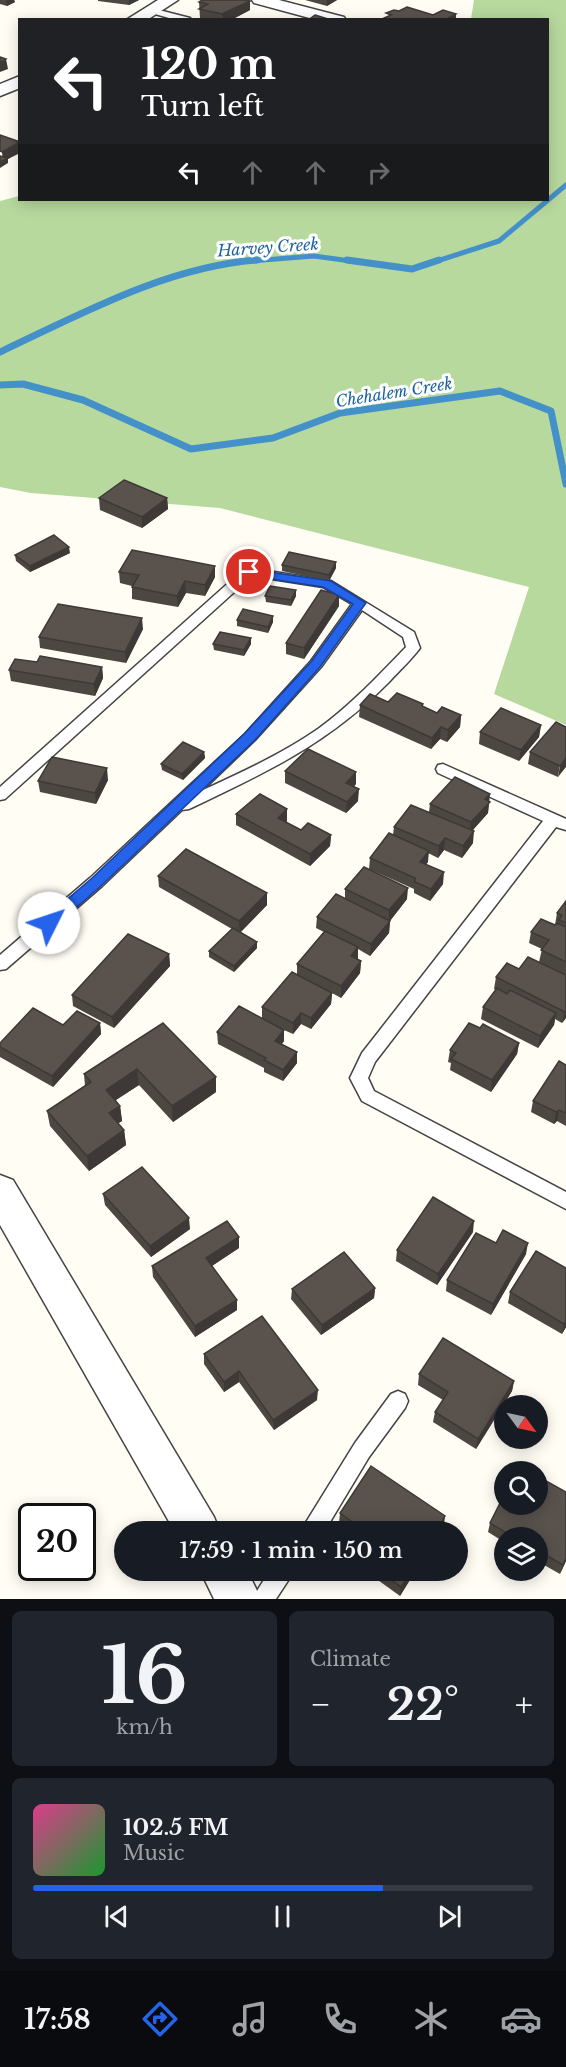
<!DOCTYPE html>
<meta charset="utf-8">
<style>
body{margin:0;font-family:"Libre Baskerville",serif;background:#20242c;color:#f1f3f6;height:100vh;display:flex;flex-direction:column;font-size:22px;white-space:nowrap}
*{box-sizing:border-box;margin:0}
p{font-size:20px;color:#9ea1a6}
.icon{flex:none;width:33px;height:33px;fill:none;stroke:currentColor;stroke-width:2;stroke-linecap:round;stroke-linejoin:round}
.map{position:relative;height:1599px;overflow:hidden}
.drawer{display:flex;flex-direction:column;gap:12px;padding:12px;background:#0d0f14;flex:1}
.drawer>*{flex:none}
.banner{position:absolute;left:18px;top:18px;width:531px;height:183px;border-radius:0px;box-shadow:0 3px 15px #0003;background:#202124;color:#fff;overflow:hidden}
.needle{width:39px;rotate:123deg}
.buttons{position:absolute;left:494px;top:1395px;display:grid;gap:12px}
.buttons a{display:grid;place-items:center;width:54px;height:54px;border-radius:50%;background:#171b24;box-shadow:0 3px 15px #0003;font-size:30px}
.speed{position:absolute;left:18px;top:1503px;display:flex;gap:12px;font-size:30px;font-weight:700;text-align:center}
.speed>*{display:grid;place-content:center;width:78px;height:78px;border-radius:50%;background:#171b24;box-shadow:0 3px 15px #0003;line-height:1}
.speed .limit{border:3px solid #111;border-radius:9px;background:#fff;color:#111}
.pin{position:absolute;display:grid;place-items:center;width:51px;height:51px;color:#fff;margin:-26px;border:3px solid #fff;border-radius:50%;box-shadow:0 2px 6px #0007}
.me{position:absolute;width:66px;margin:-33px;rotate:49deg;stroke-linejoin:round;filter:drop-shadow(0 0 4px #0008)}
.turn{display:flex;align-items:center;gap:21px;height:126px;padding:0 24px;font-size:27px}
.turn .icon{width:78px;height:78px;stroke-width:2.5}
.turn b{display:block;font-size:42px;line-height:51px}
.lanes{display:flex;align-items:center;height:57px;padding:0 24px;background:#0003;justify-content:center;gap:30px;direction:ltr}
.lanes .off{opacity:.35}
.big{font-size:45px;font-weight:600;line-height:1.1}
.drawer .tile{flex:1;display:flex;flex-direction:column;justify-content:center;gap:9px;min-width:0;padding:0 21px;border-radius:9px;background:#20242c}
.drawer .dial{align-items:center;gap:0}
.dial b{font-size:78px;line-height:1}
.song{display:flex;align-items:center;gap:18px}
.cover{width:72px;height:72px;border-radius:9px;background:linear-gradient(135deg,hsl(330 70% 55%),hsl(130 70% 35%))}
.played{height:6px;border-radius:3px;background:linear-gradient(90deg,#2563eb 70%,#363941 70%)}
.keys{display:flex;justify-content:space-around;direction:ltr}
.heat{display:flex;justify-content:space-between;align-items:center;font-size:33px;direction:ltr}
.drawer .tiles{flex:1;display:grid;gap:12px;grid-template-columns:1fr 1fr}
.tile:last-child{grid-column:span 2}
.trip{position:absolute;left:114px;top:1521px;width:354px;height:60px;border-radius:30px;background:#171b24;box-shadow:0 3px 15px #0003;font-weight:600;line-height:60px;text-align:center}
.menu{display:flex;height:96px;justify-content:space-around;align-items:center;background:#090b0e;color:#9ea1a6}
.menu .icon{width:42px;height:42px}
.menu .active{color:#2563eb}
.menu b{font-size:27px;color:#f1f3f6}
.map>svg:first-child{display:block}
</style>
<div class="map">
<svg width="566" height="1599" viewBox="0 0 566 1599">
<rect width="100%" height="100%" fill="#fffdf4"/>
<!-- forest -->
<polygon fill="#b7d99e" points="474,0 566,0 566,725 494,694 529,587 220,508 31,493 0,487 0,201 19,196 20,200 548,200 548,20 471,19"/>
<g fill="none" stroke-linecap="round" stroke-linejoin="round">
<!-- stream-far1 -->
<g stroke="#4490c9" stroke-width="5">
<polyline points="238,262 314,256 358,262"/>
<polyline points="434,262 499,241 566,185"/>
</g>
<!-- stream -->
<g stroke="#4490c9" stroke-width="7">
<polyline points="347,260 412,269 439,260"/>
<path d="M0,352c81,-38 166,-85 257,-92"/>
<polyline points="0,385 23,384 83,400 191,449 273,438 340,413 500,391 551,411 566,484"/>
</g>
<!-- service casing -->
<g stroke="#444" stroke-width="3">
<g id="service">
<polygon points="151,8 190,18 191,20 176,20 148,12 147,10"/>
<path d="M249,568l82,13 83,51 6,16c-9,12 -21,23 -31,34 -61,62 -122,90 -200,127l-7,1 -80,76 -96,83 -6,1v-15l90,-77 155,-144 66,-73 41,-57 -29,-17 -71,-11 -247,223 -5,1v-13l244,-218zM362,610l41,27 3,10c-28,29 -56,59 -88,82 -36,25 -76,43 -115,61l52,-50 66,-73z"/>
<polygon points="443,764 566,819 566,830 556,827 375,1062 368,1078 374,1091 566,1192 566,1209 362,1101 350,1078 362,1053 543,821 438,773 436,769 438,765"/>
<polygon points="398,1391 405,1394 408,1401 405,1408 369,1457 324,1532 300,1532 355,1443 391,1394"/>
<polygon points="270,1570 295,1570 276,1599 252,1599"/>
</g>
</g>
<!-- minor casing -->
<g stroke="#444" stroke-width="3">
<g id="minor">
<polygon points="158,0 178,0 147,20 126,20"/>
<polygon points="252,0 279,0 344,17 346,20 317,20 254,3"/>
<polygon points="20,76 20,88 0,96 0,84"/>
<polygon points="0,1175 13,1180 214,1517 220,1532 175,1532 0,1225"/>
<polygon points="200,1570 247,1570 261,1599 214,1599"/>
</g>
</g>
<!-- service -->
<use href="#service" fill="#fff" fill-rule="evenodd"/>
<!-- minor -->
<use href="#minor" fill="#fff" fill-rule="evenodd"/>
</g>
<!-- wall -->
<g fill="#4d4742">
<polygon points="0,0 14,0 15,2 7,6 0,4"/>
<polygon points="98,0 139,0 129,5 98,1"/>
<polygon points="305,0 337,0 327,6"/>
<polygon points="250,1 250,10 231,20 207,20 200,18 199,2"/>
<polygon points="99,498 167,498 168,509 142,528 100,510"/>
<polygon points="70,553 30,572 16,561 15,555"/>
<polygon points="282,565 336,568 329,581 282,571"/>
<polygon points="119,572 215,577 205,596 186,593 178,607 132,599 132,586 120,583"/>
<polygon points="339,595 339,606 304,659 286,654 286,643"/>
<polygon points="265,596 296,596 291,606 266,602"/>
<polygon points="237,620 273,622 268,633 237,626"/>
<polygon points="143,629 126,663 40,648 39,637"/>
<polygon points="251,638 251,644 244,656 214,650 213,644"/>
<polygon points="37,662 102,667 103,678 95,696 11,681 9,670"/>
<polygon points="388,702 423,706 437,713 461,715 460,727 447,742 440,739 431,749 359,717 360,705"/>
<polygon points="541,725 539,737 519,761 479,744 480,732"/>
<polygon points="566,727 558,777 528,764 530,752"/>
<polygon points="204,752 205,758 183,780 162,770 161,764"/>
<polygon points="285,771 356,784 353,787 358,801 346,813 285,783"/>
<polygon points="108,780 96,804 40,792 38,781"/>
<polygon points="489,801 488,813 473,830 473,843 462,858 444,850 438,858 428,853 428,862 426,864 443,884 430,901 414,893 414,889 369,869 370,858 393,835 394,827 429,812 430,804"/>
<polygon points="287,809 287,821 286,822 301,830 331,835 330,846 310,866 236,825 236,814"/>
<polygon points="158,876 267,893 267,905 240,932 257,942 257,948 234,972 209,957 209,951 232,929 159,887"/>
<polygon points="345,889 407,899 390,921 389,933 370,956 358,949 357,959 361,961 360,973 341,998 332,993 331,1004 311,1029 301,1024 293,1034 284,1030 284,1041 282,1044 297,1052 297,1063 283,1081 264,1072 264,1068 218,1044 217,1032 262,1018 262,1007 297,974 297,964 324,932 316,928 317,917 345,899"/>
<polygon points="566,901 566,975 539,962 542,949 529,943 531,932 555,925 557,913"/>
<polygon points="169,954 170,966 114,1028 73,1006 72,995"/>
<polygon points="519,969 566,975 566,1018 562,1023 555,1019 554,1025 538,1048 481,1019 483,1007 496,990 494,989 496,977"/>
<polygon points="100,1023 101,1034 53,1087 0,1057 0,1043 63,1025"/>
<polygon points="163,1023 216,1092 173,1122 139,1085 116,1100 120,1106 122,1121 118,1123 124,1130 126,1145 89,1171 50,1126 47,1111 85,1086 84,1074"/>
<polygon points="480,1028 519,1043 517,1054 491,1092 450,1070 451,1063 448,1062 450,1050"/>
<polygon points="566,1065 566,1126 557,1121 554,1124 531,1112 533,1101"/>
<polygon points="103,1194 190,1229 151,1257 105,1205"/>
<polygon points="473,1232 437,1285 396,1261 397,1250"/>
<polygon points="496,1243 526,1254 491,1315 446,1291 447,1280"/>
<polygon points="239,1248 212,1266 237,1310 195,1337 153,1277 152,1266"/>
<polygon points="536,1251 566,1327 562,1334 508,1303 510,1292"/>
<polygon points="375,1288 374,1298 321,1335 291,1299 292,1289"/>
<polygon points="204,1354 317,1400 274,1430 239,1382 224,1392 204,1364"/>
<polygon points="419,1374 514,1381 512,1391 476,1449 433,1422 435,1412 443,1400 418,1385"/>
<polygon points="537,1476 566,1492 566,1561 560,1574 537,1561 537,1538 504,1538 504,1542 488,1532 490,1523 504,1495 504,1504 537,1504"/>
<polygon points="340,1513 444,1525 440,1532 352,1532 339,1523"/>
<polygon points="364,1570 416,1570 400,1596"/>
</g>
<!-- shaded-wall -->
<g fill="#3e3936">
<polygon points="9,0 14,0 15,2 7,6 6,1"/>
<polygon points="129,0 139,0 129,5"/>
<polygon points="327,0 337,0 327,6"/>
<polygon points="250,1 250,10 231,20 223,20 222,14"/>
<polygon points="456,14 456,20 445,20"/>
<polygon points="6,59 8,69 0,72 0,63"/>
<polygon points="20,142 20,153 8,159 8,163 0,168 0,162 3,161 2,152"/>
<polygon points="167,498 168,509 142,528 142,517"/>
<polygon points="69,547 70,553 30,572 30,566"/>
<polygon points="336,562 336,568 329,581 329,575"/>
<polygon points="215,566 215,577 205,596 205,585"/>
<polygon points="185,581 186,593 178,607 177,596"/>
<polygon points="296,590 296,596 291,606 291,600"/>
<polygon points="339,595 339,606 304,659 304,648"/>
<polygon points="273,616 273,622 268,633 268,627"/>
<polygon points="142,618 143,629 126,663 125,652"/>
<polygon points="251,638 251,644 244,656 244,650"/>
<polygon points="102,667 103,678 95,696 94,684"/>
<polygon points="461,715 460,727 447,742 448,730"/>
<polygon points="541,725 539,737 519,761 521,750"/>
<polygon points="441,727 440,739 431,749 432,738"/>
<polygon points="204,752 205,758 183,780 182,774"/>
<polygon points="566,758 566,767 558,777 560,766"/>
<polygon points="107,768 108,780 96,804 95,793"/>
<polygon points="356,772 356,784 346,795 346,783"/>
<polygon points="359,789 358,801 346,813 347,802"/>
<polygon points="490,794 488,813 470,833 471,822 485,799"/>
<polygon points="287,809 287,821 278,829 278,818"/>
<polygon points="474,831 473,843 462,858 463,846"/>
<polygon points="331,835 330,846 310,866 310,854"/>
<polygon points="445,838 444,850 438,858 439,846"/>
<polygon points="429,851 428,862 419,873 420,862"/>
<polygon points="444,872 443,884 430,901 431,889"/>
<polygon points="408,888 407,899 389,922 389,910"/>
<polygon points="267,893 267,905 240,933 239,921"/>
<polygon points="390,921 389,933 370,956 371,944"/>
<polygon points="257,942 257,948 234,972 234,966"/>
<polygon points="358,947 358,959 350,968 351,956"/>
<polygon points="169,954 170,966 114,1028 112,1017"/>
<polygon points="361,961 360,973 341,998 341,986"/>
<polygon points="332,993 331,1004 311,1029 311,1018"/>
<polygon points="566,1010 566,1018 562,1023 565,1012"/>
<polygon points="301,1013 301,1024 293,1034 293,1023"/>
<polygon points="556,1013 554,1025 538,1048 540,1036"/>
<polygon points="100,1023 101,1034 53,1087 52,1076"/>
<polygon points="284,1030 284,1041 275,1052 275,1041"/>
<polygon points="519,1043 517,1054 491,1092 492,1080"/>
<polygon points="297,1052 297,1063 283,1081 283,1070"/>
<polygon points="137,1069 139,1085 108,1105 106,1090"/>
<polygon points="216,1077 216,1092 173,1122 172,1106"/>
<polygon points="120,1106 122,1121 111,1128 109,1113"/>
<polygon points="559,1110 557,1121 554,1124 556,1112"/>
<polygon points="124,1130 126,1145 89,1171 87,1156"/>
<polygon points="189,1218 190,1229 151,1257 150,1246"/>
<polygon points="474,1221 473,1232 437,1285 438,1274"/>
<polygon points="239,1237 239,1248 207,1269 206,1258"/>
<polygon points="528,1243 526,1254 491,1315 493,1304"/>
<polygon points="375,1288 374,1298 321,1335 322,1325"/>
<polygon points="237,1300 237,1310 195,1337 195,1326"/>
<polygon points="566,1321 566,1327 562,1334 564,1324"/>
<polygon points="239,1371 239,1382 224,1392 224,1382"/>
<polygon points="514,1381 512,1391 476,1449 478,1439"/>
<polygon points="318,1390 317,1400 274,1430 273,1420"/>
<polygon points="445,1516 444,1525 440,1532 436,1532"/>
<polygon points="566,1558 566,1561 560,1574 563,1565"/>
<polygon points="412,1570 416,1570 400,1596 401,1587"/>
</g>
<!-- building -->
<g fill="#59524d" stroke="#3e3936" stroke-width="1.5">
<polygon points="202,0 247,0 250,1 222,14 199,9 208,4 199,2"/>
<polygon points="407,7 433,15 443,10 456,14 445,20 434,20 428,18 425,20 382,19 391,15 386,13 394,10 399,11"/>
<polygon points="315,15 328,19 308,20"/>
<polygon points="0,57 6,59 0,63"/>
<polygon points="0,135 20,142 2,152 0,151"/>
<polygon points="0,156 8,158 0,162"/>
<polygon points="124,480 167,498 142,517 99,498"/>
<polygon points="54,535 69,547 30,566 15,555"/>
<polygon points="132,550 215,566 205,585 185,581 177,596 132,587 139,575 119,572"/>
<polygon points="289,552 336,562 329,575 282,565"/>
<polygon points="270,586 296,590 291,600 265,596"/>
<polygon points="321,590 339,595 304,648 286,643"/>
<polygon points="58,604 142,618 125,652 39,637"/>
<polygon points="243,609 273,616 268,627 237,620"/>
<polygon points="220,632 251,638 244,650 213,644"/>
<polygon points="40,656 102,667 94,684 9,670 15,659 37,662"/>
<polygon points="397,693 423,704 422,706 437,713 442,707 461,715 448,730 441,727 432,738 360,705 370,694 388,702"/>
<polygon points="501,708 541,725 521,750 480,732"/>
<polygon points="556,722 566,727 566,758 560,766 530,752"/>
<polygon points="183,742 204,752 182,774 161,764"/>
<polygon points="308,749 356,772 346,783 359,789 347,802 285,771"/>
<polygon points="52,757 107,768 95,793 38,781"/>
<polygon points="455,777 490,794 485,799 490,802 471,822 430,804"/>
<polygon points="260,794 287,809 278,818 301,830 308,823 331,835 310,854 236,814"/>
<polygon points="411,805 474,831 463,846 445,838 439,846 394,827"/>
<polygon points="389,833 429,851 420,862 444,872 431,889 415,882 415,878 370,858"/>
<polygon points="186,849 267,893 239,921 158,876"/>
<polygon points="364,867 408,888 389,910 345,889"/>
<polygon points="336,894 390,921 371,944 317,917"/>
<polygon points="566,901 566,923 559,920 562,915 557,913"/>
<polygon points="541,919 555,925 557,923 566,927 566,962 541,950 549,940 531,932"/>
<polygon points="233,928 257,942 234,966 209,951"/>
<polygon points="325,931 358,947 351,956 361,961 341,986 297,964"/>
<polygon points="128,934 169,954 112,1017 72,995"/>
<polygon points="528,957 566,975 566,1010 565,1012 496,977 507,963 519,969"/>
<polygon points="292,972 332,993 311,1018 301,1013 293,1023 262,1007"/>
<polygon points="497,988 507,994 510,990 556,1013 540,1036 483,1007"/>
<polygon points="239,1006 284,1030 275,1041 297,1052 283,1070 264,1060 266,1058 217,1032"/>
<polygon points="33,1008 63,1025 77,1011 100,1023 52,1076 0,1047 0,1043"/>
<polygon points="163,1023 216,1077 172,1106 137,1069 106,1090 120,1106 109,1113 124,1130 87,1156 47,1111 91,1082 84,1074"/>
<polygon points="469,1023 480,1028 483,1024 519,1043 492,1080 451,1059 456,1053 450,1050"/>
<polygon points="559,1061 566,1065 566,1113 559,1110 556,1112 533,1101"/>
<polygon points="142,1167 189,1218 150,1246 103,1194"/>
<polygon points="433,1197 474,1221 438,1274 397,1250"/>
<polygon points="227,1221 239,1237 206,1258 237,1300 195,1326 152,1266"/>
<polygon points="503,1230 528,1243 493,1304 447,1280 476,1233 496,1243"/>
<polygon points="536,1251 566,1268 566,1321 564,1324 510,1292"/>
<polygon points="344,1252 375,1288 322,1325 292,1289"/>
<polygon points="262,1316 318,1390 273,1420 239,1371 224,1382 204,1354"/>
<polygon points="443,1338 514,1381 478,1439 435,1412 448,1392 419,1374"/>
<polygon points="371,1466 445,1516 436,1532 366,1532 340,1513"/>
<polygon points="519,1466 529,1472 517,1472"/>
<polygon points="537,1476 566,1492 566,1558 563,1565 537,1550 537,1538 515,1538 490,1523 504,1495 504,1504 537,1504"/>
<polygon points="378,1570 412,1570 401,1587"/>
</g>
<!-- route -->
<polygon fill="#2563eb" stroke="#184099" stroke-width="1.5" points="249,569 331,581 366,603 320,667 255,740 101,886 54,927 44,927 41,923 44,919 91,879 245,733 311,662 353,604 323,587 245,575 243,572"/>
<g text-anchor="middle" stroke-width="6" stroke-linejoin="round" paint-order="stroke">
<!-- far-water labels -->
<g font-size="16" font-style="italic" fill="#1d63a0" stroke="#fff">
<text transform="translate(268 247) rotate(-4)" y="6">Harvey Creek</text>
<text transform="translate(394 392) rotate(-9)" y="6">Chehalem Creek</text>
</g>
</g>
</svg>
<div class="buttons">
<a><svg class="needle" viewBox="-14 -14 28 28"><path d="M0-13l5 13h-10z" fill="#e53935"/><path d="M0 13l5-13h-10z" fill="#9ea1a6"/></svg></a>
<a><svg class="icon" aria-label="search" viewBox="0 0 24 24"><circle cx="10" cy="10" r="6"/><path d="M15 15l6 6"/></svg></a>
<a><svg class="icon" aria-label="layers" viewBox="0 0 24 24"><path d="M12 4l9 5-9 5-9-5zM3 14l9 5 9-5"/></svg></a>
</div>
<div class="speed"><div class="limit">20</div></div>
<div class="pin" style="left:249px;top:572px;background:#d93025"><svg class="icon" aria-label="arrive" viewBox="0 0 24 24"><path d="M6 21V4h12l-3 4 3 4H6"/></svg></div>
<svg class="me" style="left:49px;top:923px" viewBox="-20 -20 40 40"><circle r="19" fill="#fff"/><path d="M0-13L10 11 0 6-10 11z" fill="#2563eb"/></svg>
<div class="trip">17:59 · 1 min · 150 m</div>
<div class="banner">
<div class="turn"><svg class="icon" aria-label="left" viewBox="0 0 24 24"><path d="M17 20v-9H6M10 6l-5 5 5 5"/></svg><div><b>120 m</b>Turn left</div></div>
<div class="lanes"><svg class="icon" aria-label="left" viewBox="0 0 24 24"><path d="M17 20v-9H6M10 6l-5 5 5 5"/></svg><svg class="icon off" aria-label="ahead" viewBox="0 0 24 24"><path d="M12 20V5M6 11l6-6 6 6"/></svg><svg class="icon off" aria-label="ahead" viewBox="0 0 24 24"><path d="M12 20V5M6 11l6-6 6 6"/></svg><svg class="icon off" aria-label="right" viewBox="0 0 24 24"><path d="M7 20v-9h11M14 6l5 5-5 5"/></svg></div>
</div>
</div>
<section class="drawer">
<div class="tiles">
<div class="tile dial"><b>16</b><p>km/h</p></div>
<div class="tile"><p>Climate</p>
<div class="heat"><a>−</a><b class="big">22°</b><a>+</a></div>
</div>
<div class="tile">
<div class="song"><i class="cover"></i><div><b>102.5 FM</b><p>Music</p></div></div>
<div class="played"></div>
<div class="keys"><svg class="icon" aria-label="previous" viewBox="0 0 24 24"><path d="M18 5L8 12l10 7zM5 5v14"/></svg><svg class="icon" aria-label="pause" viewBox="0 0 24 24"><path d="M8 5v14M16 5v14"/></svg><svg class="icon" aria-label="next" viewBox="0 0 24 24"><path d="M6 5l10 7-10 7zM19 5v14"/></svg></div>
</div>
</div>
</section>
<nav class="menu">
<b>17:58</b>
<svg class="icon active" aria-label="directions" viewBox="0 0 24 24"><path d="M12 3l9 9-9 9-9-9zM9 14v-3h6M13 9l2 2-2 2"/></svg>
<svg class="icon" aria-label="music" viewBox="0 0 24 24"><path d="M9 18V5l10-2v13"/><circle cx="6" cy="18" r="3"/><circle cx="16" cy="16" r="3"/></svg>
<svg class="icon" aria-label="phone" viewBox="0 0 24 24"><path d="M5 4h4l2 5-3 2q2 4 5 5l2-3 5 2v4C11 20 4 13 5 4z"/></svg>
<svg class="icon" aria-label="climate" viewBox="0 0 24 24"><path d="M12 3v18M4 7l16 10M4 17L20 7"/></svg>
<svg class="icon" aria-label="car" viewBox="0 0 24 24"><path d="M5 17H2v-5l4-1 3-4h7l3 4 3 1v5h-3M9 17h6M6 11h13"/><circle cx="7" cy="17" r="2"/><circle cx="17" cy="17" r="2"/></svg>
</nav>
